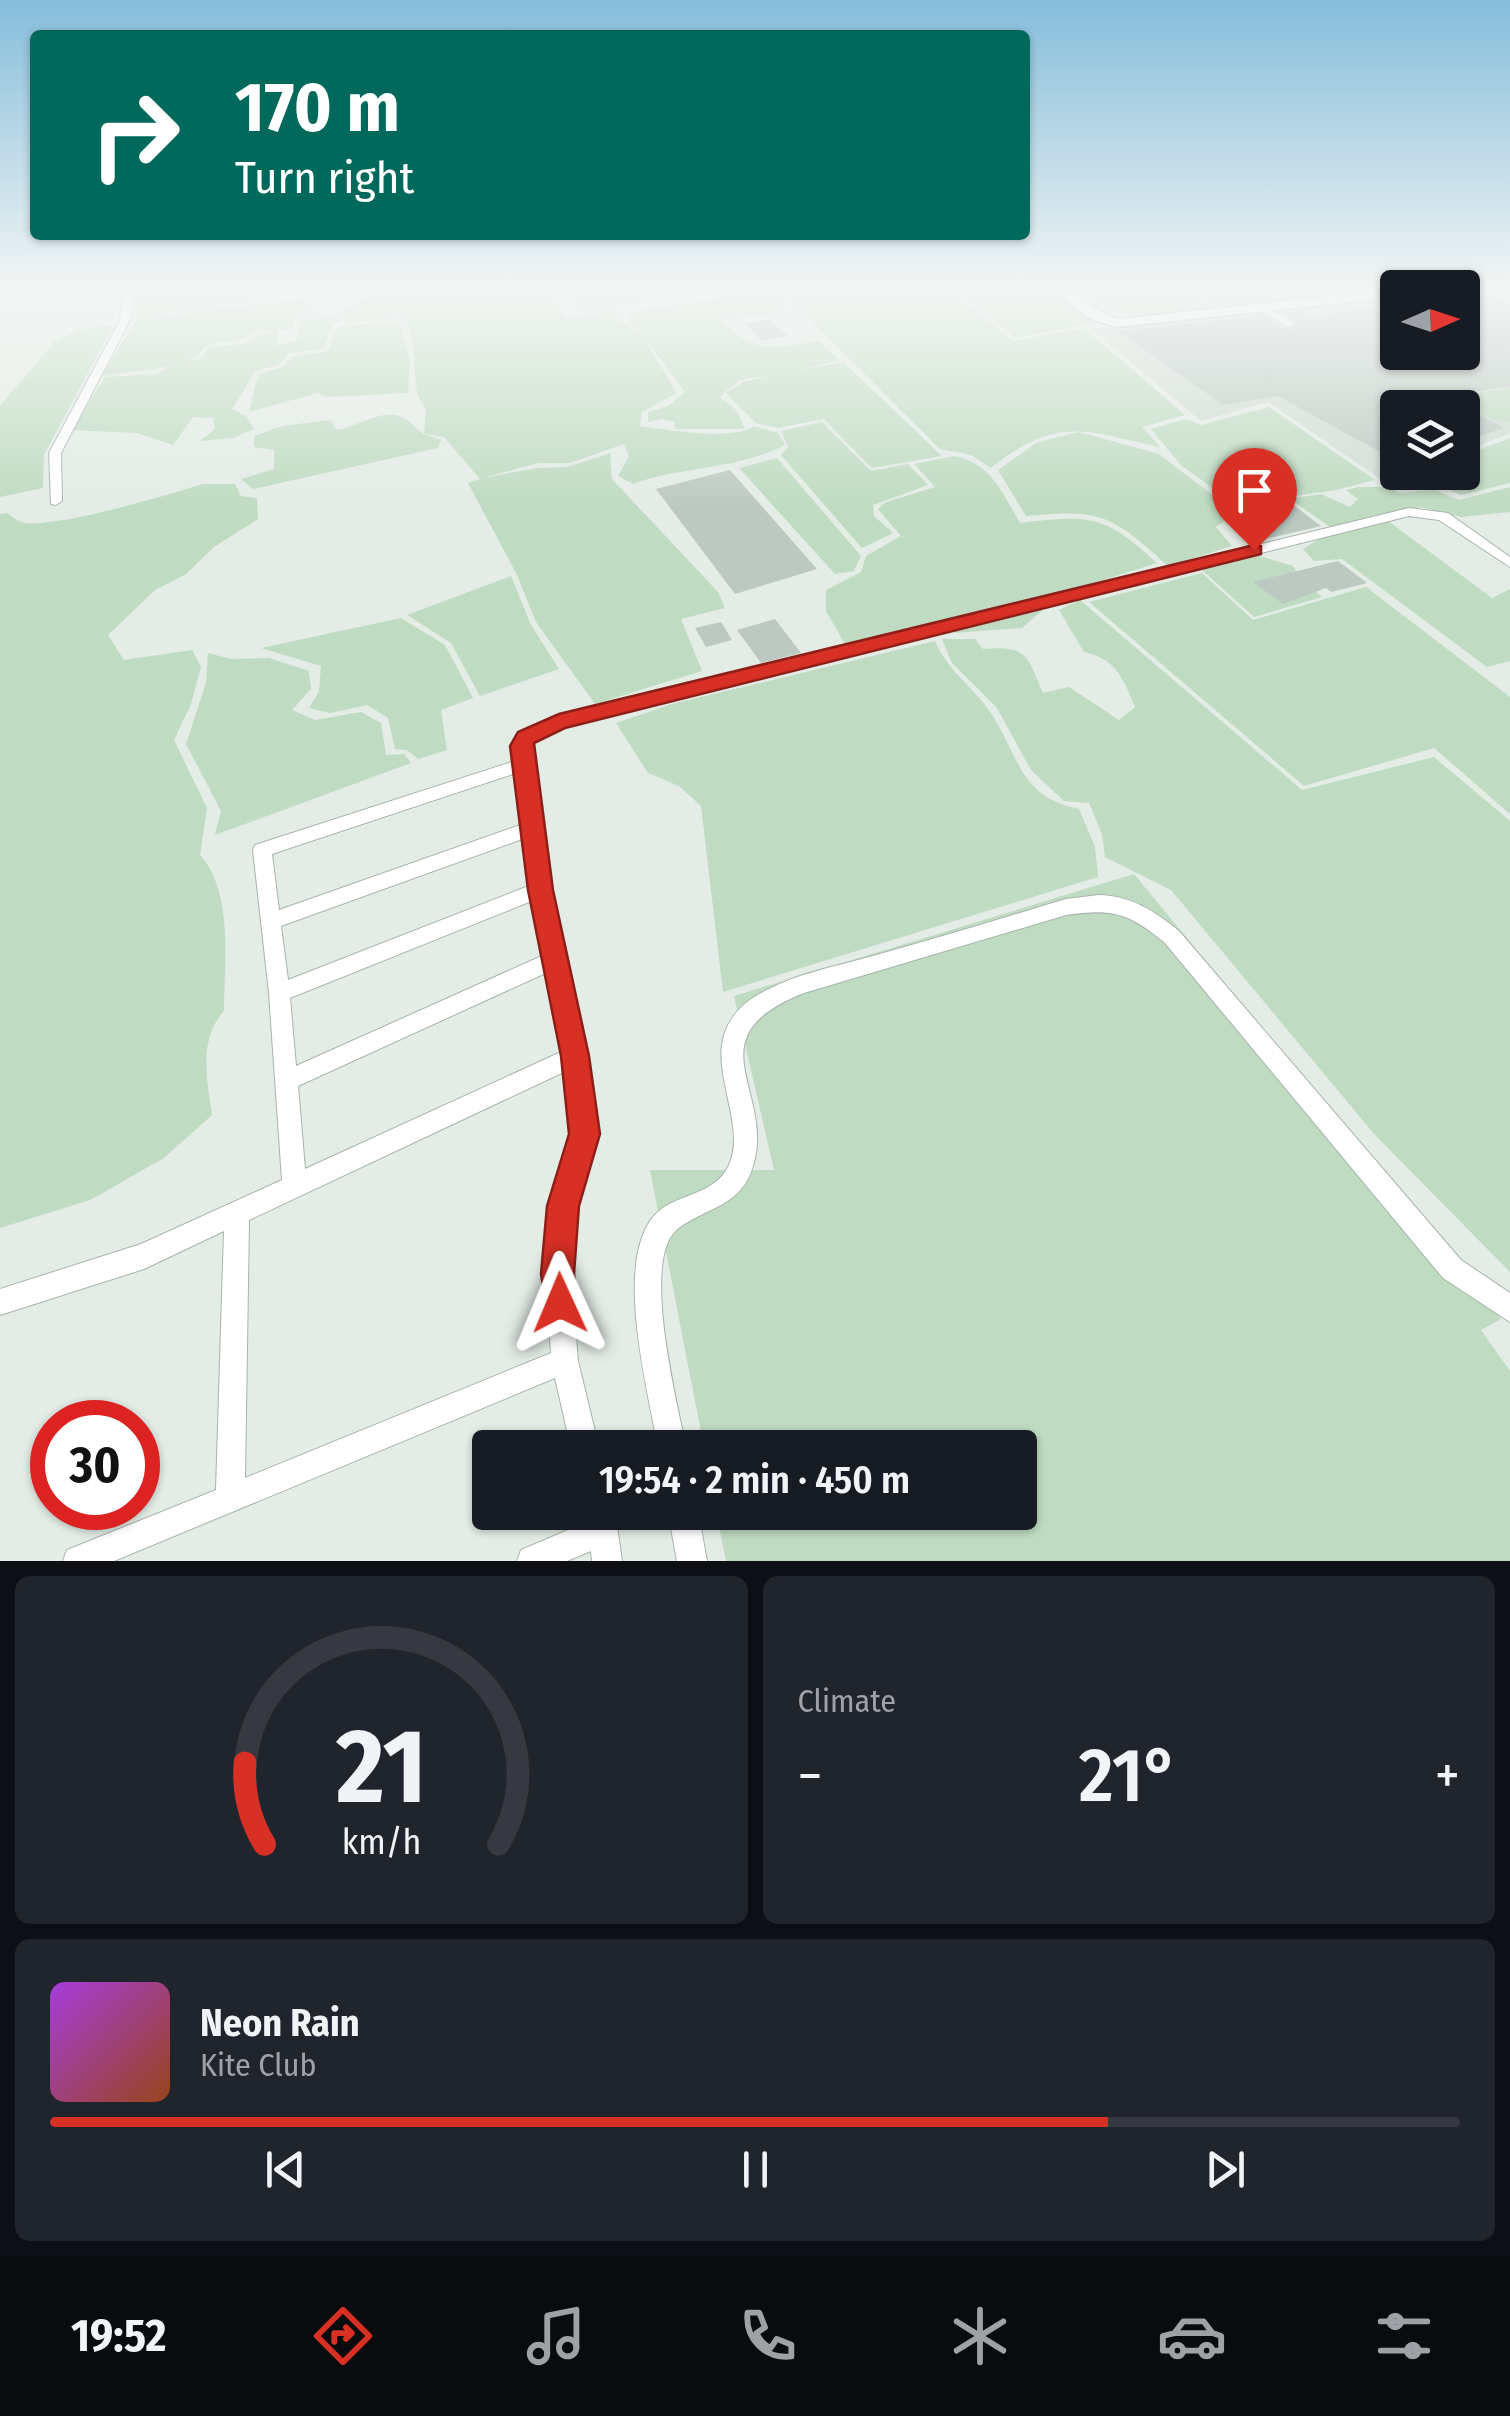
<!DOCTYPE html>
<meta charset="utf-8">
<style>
body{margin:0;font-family:"Fira Sans Condensed",sans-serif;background:#20242c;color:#f1f3f6;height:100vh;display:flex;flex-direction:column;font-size:38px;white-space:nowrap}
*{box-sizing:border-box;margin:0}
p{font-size:32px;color:#9ea1a6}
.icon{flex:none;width:55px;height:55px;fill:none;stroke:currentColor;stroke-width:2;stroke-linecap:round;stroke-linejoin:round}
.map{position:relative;height:1561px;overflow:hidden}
.side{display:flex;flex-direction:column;gap:15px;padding:15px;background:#0d0f14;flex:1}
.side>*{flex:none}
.hud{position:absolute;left:30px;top:30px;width:1000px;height:210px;border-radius:10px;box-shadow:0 2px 8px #0004;background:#00695c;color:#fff;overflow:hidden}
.needle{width:65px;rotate:87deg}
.buttons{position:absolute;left:1380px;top:270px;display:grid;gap:20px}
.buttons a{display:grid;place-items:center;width:100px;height:100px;border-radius:10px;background:#171b24;box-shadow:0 2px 8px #0004;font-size:50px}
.speed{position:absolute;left:30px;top:1400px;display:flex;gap:20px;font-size:50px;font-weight:700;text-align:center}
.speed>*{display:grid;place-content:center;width:130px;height:130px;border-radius:50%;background:#171b24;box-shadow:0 2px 8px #0004;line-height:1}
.speed .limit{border:15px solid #d22;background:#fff;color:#111}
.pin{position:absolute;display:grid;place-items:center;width:85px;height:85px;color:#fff;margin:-102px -42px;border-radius:50% 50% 50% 0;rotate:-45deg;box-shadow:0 0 10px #0007}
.pin .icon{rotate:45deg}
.me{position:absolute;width:110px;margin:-55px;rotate:359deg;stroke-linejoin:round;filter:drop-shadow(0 0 8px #0008)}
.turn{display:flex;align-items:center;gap:35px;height:210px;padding:0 40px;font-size:45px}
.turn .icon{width:130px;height:130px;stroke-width:2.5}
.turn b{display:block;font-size:70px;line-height:85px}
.big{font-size:75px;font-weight:600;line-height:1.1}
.side .tile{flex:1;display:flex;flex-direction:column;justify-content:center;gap:15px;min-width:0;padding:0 35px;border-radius:15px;background:#20242c}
.side .dial{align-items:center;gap:0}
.dial svg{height:260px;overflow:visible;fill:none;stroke:#363941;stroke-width:7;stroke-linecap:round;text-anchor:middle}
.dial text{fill:#f1f3f6;stroke:none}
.song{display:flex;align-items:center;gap:30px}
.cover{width:120px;height:120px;border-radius:15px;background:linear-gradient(135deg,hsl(280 70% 55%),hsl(20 70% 35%))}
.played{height:10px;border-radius:5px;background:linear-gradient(90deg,#d93025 75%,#363941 75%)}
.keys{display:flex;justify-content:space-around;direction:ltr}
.heat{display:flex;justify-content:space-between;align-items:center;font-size:55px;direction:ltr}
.side .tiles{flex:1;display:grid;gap:15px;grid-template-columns:1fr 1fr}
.tile:last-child{grid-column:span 2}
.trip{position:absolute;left:472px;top:1430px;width:565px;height:100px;border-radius:10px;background:#171b24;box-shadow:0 2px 8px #0004;font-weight:600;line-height:100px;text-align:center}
.dock{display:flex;height:160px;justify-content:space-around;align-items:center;background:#090b0e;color:#9ea1a6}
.dock .icon{width:70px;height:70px}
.dock .current{color:#d93025}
.dock b{font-size:45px;color:#f1f3f6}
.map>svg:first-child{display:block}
</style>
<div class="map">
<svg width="1510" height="1561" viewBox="0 0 1510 1561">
<rect width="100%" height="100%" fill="#e4ece6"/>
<!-- built -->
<polygon fill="#d2dcd5" points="1463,290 1510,291 1510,433 1463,452 1462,408 1398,408 1398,472 1409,473 1385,482 1268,402 1201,421 1090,328 1397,296 1398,352 1462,352"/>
<!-- green -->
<g fill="#bfdbc1">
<path d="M136,290h144v8l-91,10 -47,11 161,-21 15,17 -21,2 -5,12 -13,1 -3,16 21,-6 4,-21 35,-3 5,6 -8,2 -10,25 -34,4 -9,11 -24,7 -24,38 15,8 7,12 -21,9 -33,3 15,-12 -2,-11 -20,-1 -20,28 -36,-12 -66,-3 34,-53 52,-3 24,-13 19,-2 9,-12 42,-4 5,-9 21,-3 -20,-1c-20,18 -34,6 -51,17 -6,3 -6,8 -12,11 -33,14 -58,12 -92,18l35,-57 -5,-1z"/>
<path d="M401,290h151l14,27 48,-6 2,7 24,16 -16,-20 141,-24 17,8 1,16 -62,5c35,38 52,28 99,22l19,19 -39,10 43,-8 99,94 -70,12 -48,-49 -47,9 -21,-5 -30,-30 17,-11 28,-7 -32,5 -19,17 16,13 9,19h-70v-7l-13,-3 -14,3v-10l20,-6 17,-14 -40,-53 32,54 -35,19 -2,14c27,4 93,15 114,0l24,7 7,12c-48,25 -102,21 -152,39l-15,-8 11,-20 -5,-12 -54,19h-31l-57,15 55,-10 30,-1 43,-14 2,26 106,113 7,16 -44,11 21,52 -107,33 -59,-82 -19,-47 -49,-92 12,-4 -36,-42 -20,-3 17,6 -3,8 -185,41 -12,-10 33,-10v-19l-20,-3v-11l28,-10 48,-6 7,10c20,-3 45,-23 67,-12 6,2 13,12 20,16l2,-24 -9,-16 -5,-57 -7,-20 -59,6 -3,-7c17,-21 32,-24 58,-26z"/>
<polygon points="561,290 714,290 585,311"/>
<path d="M780,290h170l63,51 71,-13 101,87 -43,12 18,20c-75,-16 -103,-32 -169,21l-20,-13 -31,-6z"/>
<polygon points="956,290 1053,290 1096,323 1016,338"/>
<path d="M1080,290h104l30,18c-53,7 -90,20 -134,-18z"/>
<polygon points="1189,290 1324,290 1335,296 1227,306 1213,305"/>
<polygon points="399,321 410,361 408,393 327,397 318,393 249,412 258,374 283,367 291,357 328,351 337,327"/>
<polygon points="113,326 44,455 43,488 0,497 0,406 54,342 79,329"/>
<polygon points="1510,388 1510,423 1493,420 1451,398"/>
<polygon points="1269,407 1375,480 1336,490 1272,499 1246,487 1227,499 1181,465 1151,429 1186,419 1201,425"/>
<polygon points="822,422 871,471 908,464 928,485 873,505 874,516 893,533 862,548 781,455 788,447 781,431"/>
<path d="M1079,432l80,22 64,49 4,16 -11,8 16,19 -64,20c-57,-51 -65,-57 -142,-50l-28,-46 38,-27z"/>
<polygon points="1510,438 1510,483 1461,495 1412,475 1462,472 1463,456"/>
<path d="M954,456c37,7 48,36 66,67 71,-8 83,-9 137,40l-82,26 -10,12 -22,9 -21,18 -67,5 -19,-10 -91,21 -19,-33v-21l35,-18 5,-16 35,-20 -23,-27 8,-7 49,-15 -21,-23z"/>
<polygon points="777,458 861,556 854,571 835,574 739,468"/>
<path d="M203,484h32l6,12 16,2 1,21 -44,28 -28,27 -31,16 -47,45 16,25 68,-10 9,17 -10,37 -17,36 33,68 -7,47c34,38 24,108 24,156 -26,28 -17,69 -12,104l-48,43 -74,42 -90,28v-714l7,-1c7,5 11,9 20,10 37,3 137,-27 176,-39z"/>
<polygon points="1358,487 1386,487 1400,493 1434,490 1459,500 1510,487 1510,512 1461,517 1421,507 1330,527 1290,499 1321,494 1350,507 1358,499 1346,490"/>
<polygon points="1388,521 1492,598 1510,589 1510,661 1487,667 1342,559 1314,561 1303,549 1320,538"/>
<polygon points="1256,555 1293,566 1300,578 1322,597 1254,617 1202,570"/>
<polygon points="1202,573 1253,620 1366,587 1510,697 1510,814 1434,748 1304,786 1089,602"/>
<polygon points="511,576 531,625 559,669 480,696 451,643 407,615"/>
<path d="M1080,600l222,190 132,-33 76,64v451l-135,-137 -204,-245 -66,-33 -3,-23 -13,-31 -25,-2 -33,-31 -34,-62 -45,-45 -10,-24h33l8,10c45,-4 44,7 60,44l26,-6 50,33 16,-13c-12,-29 -19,-48 -51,-55l-25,-42z"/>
<polygon points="401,618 445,645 473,698 441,710 447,750 418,759 407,750 395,749 388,718 367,705 330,713 309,708 319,692 321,666 261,648"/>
<path d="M935,641c12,29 35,43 53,68 31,43 29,88 91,100l16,38 3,30 -375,115 -22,-186 -22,-20 -31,-13 -32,-50 56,-19z"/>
<polygon points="208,653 231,659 269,658 309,671 311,689 292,710 315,720 361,712 381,723 386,755 404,754 411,763 215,835 221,811 186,744 206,683"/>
<polygon points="1134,874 1501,1319 1481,1330 1510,1371 1510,1561 726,1561 716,1513 1020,1512 1020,1448 704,1447 650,1170 774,1170 734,996"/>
</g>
<!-- building -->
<g fill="#bcc9c2">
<polygon points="1482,290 1510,304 1510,386 1442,397 1504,428 1462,442 1462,408 1398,408 1398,462 1278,396 1223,405 1118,331 1263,315 1290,330 1295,322 1283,313 1300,311 1310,317 1398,303 1398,352 1462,352 1462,293"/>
<polygon points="770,319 787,336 762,341 745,323"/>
<polygon points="730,470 817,569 735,594 656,489"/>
<polygon points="1287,500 1321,526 1257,541 1239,527 1263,521 1249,510"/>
<polygon points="1338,561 1367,583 1331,592 1326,588 1283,604 1253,582"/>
<polygon points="775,619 801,653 761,663 737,630"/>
<polygon points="721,622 732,640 706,647 695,628"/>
</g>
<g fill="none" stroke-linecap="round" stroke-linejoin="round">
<!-- service casing -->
<g stroke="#a7b4ac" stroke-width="6">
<polyline id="service" points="1261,307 1289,324"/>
</g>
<!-- minor casing -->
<g stroke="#a7b4ac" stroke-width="2">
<g id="minor">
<polygon points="124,290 134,290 130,320 61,453 62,501 56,505 51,504 49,453 120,320"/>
<path d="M1409,508l39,5 62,44v10l-71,-47 -30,-4 -845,211 -32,14 -3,5 22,143 35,167 11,77 -22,73 -4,68 7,87 21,87h-28l-16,-70 -441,183h-51l4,-11 149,-60 8,-259 -80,38 -144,46v-26l141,-45 141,-64 -13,-187 -16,-143 2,-5 260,-84c-5,-31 14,-32 38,-43zM516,773l7,51 -244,86 -7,-56zM525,838l6,47 -243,95 -7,-54zM534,900l10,55 -248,111 -6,-68zM548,972l15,79 -258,118 -7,-83zM566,1071l7,62 -22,73 -6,68 6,79 -306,125 4,-258z"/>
<path d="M1099,895c33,1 55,16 80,36l282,329 49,33v29l-67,-44 -278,-335c-36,-30 -52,-35 -99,-28l-262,78c-114,45 -28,97 -51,173 -11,39 -44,41 -73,61 -42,27 -2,177 6,221h-28c-10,-58 -44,-183 -5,-231 20,-24 60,-20 75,-50 20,-39 -18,-93 -3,-135 8,-21 23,-33 42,-42 32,-17 67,-23 102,-33 66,-18 131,-38 197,-58z"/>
<polygon points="585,1512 615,1512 622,1561 592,1561 591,1551 567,1561 517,1561 521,1550 587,1522"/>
<polygon points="668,1512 698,1512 707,1561 677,1561"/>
</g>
</g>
<!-- tertiary casing -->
<g stroke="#a7b4ac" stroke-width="3">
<path id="tertiary" d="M1054,290c24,0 41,22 64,29l270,-29h10v7l-281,30 -27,-8z"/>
</g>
<!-- service -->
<use href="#service" stroke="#fff" stroke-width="5"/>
<!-- minor -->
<use href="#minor" fill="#fff" fill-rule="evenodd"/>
<!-- tertiary -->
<use href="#tertiary" fill="#fff" fill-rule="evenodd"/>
</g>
<!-- sky -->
<linearGradient id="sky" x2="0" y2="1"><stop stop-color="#85bddb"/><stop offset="0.57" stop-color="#f3f6f4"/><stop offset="1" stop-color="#f3f6f4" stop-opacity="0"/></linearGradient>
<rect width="1510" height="509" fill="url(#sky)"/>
<!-- route -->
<polygon fill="#d93025" stroke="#8d1f18" stroke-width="2.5" points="1254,545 1261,546 1261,554 565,728 534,743 553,890 589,1056 600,1134 579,1206 574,1274 577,1303 572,1315 560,1320 548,1315 541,1274 547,1206 569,1134 561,1056 528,890 510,746 518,732 559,714"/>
</svg>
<div class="buttons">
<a><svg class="needle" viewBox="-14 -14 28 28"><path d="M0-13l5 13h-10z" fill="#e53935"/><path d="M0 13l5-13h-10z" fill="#9ea1a6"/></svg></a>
<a><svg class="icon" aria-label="layers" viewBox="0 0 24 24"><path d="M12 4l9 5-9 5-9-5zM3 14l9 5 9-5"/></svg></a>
</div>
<div class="speed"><div class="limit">30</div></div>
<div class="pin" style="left:1254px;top:550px;background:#d93025"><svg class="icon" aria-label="arrive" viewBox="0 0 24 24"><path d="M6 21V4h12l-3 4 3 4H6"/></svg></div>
<svg class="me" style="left:560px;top:1303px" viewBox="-20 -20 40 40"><path d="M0-17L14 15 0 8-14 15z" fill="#d93025" stroke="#fff" stroke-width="4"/></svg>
<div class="trip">19:54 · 2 min · 450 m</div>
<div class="hud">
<div class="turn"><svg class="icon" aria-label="right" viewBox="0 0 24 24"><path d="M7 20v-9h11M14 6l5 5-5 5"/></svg><div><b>170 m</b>Turn right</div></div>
</div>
</div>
<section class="side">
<div class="tiles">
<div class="tile dial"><svg viewBox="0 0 100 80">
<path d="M14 69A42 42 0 1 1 86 69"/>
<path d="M14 69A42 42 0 0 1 8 44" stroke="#d93025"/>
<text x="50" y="56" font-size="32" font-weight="700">21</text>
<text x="50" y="72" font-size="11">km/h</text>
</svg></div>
<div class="tile"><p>Climate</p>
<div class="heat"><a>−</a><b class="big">21°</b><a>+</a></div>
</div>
<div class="tile">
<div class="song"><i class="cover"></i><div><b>Neon Rain</b><p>Kite Club</p></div></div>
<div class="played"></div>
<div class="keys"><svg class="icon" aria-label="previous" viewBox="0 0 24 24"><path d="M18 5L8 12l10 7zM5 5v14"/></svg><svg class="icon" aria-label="pause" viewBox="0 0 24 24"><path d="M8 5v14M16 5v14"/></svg><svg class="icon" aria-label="next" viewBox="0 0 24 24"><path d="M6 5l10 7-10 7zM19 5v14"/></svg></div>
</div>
</div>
</section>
<nav class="dock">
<b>19:52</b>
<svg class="icon current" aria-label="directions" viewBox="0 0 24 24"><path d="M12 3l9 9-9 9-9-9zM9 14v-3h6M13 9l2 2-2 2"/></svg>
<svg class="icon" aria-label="music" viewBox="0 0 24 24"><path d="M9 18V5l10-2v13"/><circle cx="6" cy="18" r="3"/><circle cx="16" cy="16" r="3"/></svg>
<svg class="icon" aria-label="phone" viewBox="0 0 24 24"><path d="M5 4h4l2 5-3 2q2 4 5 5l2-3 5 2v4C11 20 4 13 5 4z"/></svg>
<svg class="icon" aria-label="climate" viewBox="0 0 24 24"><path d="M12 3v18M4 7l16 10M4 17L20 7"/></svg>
<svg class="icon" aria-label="car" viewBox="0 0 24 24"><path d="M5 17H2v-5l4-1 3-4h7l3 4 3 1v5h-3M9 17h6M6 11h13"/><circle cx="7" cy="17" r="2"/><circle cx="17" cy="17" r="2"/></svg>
<svg class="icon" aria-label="filters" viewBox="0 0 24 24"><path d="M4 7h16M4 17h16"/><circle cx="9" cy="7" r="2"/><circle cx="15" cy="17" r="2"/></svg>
</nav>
